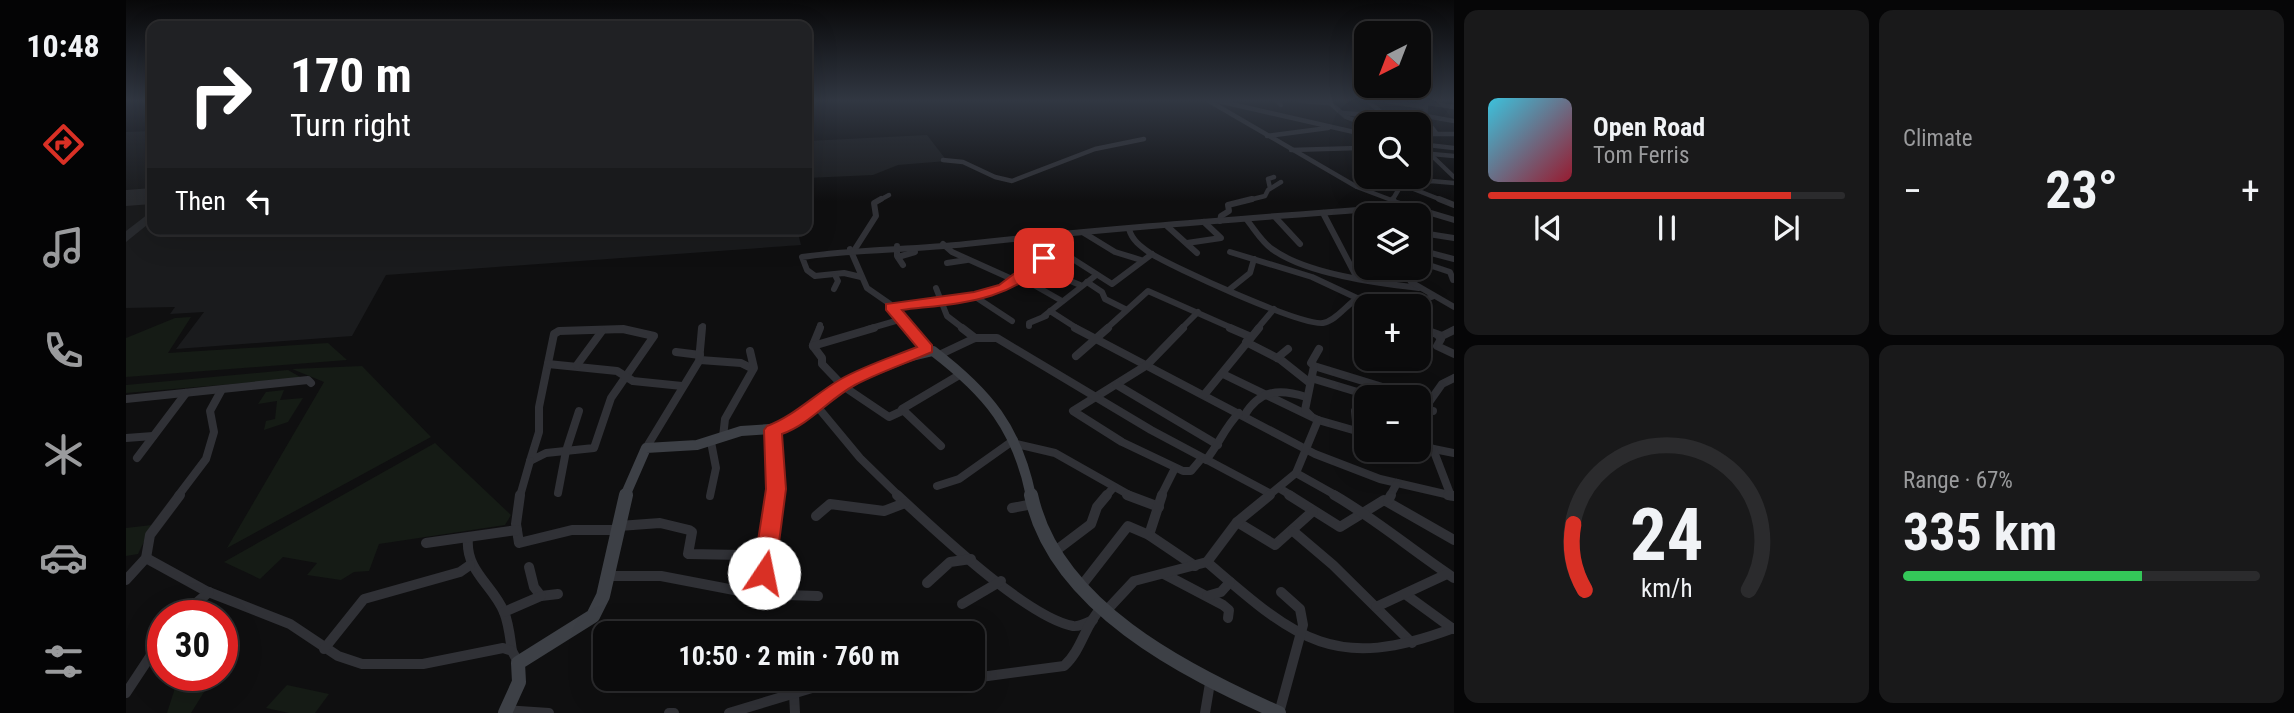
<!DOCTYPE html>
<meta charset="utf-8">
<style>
body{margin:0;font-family:"Roboto Condensed",sans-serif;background:#19191a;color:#f1f3f6;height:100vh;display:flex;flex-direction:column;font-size:26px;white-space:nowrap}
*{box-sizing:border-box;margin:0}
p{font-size:23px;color:#9a9b9d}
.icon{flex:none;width:38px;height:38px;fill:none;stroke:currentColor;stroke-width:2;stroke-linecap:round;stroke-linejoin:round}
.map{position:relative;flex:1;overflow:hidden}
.side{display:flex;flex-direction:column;gap:10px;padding:10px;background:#060607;width:840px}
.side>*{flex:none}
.top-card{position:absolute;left:21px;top:21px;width:665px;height:214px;border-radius:14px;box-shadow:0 7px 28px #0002,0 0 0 2px #2b2b2d;background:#202124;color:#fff;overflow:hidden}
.needle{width:46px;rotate:222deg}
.buttons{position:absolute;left:1228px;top:21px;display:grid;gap:14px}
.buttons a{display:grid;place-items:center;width:77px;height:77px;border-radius:14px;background:#0b0b0c;box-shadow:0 7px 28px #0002,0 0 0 2px #2b2b2d;font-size:35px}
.speed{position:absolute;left:21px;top:600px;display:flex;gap:14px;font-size:35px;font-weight:700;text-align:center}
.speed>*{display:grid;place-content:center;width:91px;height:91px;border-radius:50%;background:#0b0b0c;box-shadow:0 7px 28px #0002,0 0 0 2px #2b2b2d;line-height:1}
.speed .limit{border:10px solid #d22;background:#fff;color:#111}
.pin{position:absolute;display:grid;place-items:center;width:60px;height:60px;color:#fff;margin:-30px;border-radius:14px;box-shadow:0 4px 10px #0006}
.me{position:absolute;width:77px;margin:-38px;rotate:11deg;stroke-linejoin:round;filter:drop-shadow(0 0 5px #0008)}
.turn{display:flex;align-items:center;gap:24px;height:147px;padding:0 28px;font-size:32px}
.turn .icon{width:91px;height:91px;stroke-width:2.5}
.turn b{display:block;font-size:49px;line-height:60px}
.then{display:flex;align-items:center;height:66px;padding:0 28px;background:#0003;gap:14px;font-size:26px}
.big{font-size:52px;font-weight:700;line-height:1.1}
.side .card{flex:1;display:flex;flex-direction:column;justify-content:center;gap:10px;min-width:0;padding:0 24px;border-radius:14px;background:#19191a}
.side .dial{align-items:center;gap:0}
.dial svg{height:182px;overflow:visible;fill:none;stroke:#2b2b2d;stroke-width:7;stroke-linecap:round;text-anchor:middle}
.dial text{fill:#f1f3f6;stroke:none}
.song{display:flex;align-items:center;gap:21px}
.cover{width:84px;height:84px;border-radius:10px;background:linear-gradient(135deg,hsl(190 70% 55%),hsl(350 70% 35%))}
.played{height:7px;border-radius:4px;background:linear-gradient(90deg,#d93025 85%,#2b2b2d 85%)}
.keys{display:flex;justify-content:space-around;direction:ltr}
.heat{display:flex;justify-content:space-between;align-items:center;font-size:38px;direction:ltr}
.charge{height:10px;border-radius:5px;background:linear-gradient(90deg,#34c759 67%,#2b2b2d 0)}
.side .tiles{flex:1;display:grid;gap:10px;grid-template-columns:repeat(2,1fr)}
.trip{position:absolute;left:467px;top:621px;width:392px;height:70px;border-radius:14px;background:#0b0b0c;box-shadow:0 7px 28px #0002,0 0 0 2px #2b2b2d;font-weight:700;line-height:70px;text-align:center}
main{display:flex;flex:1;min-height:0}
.tab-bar{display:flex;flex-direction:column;width:126px;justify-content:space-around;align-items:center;background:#040405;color:#9a9b9d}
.tab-bar .icon{width:49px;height:49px}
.tab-bar .on{color:#d93025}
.tab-bar b{font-size:32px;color:#f1f3f6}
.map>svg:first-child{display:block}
</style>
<main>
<nav class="tab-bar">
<b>10:48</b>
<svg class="icon on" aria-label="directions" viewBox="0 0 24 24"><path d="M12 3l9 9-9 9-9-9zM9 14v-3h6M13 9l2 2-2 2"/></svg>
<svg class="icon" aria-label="music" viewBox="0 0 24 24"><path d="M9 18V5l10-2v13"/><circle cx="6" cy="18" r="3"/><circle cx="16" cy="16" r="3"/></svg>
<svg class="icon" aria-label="phone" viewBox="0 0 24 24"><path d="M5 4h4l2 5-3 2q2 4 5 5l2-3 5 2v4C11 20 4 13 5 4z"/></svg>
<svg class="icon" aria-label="climate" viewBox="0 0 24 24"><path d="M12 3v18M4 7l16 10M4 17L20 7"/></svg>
<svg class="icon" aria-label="car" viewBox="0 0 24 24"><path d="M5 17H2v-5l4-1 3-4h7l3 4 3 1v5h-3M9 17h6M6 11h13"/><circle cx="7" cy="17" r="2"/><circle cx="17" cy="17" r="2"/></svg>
<svg class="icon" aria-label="filters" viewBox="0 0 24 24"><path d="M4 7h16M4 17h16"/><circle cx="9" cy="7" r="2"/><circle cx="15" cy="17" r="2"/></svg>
</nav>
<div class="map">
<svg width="1328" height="713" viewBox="0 0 1328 713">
<rect width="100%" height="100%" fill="#0f0f10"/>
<!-- built -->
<g fill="#1a1b1d">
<polygon points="26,131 26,229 671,229 675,245 260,275 226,336 50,349 78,312 44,314 49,307 0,308 0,132"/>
<polygon points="801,135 821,161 772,165 747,175 681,178 681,141"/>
</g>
<!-- green -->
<g fill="#151b15">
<polygon points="65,317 42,353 202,343 221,360 0,377 0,338 49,318"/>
<polygon points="236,366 305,437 101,548 198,382 166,369"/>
<polygon points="162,370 176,378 0,393 0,385"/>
<polygon points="158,390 154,400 177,398 162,422 138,430 140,421 149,419 151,401 132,404 140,392"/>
<polygon points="309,443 385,515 379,525 253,544 243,571 228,572 215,580 181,575 191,563 157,557 134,579 98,562"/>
<polygon points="26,525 12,554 0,556 0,528"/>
<polygon points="75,681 83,684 65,713 41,713 49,688 70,686"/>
<polygon points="161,685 203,694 189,713 163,713 140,708"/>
</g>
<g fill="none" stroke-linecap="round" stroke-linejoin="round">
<!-- taxiway -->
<g fill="#282a2e" fill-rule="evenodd">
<polygon points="19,194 26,195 26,201 15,199 15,195"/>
<polygon points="26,211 26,221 0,242 0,231"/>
</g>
<!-- runway -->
<polygon fill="#282a2e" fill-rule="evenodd" points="26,188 26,204 0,206 0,190"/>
<!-- street-far3 -->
<g stroke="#303136" stroke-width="4.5">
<polyline points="1083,101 1231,187 1268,201"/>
<polyline points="1092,101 1241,135"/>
<polyline points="1151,101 1155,105"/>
<polyline points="1174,101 1203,103"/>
<polyline points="1202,101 1220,117 1241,125"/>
<polyline points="1242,101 1257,114"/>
<polyline points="1260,101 1299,107"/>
<polyline points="1294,102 1328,107"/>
<polyline points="1300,104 1299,119 1310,133"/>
<polyline points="1216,113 1299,119"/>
<polyline points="1248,114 1258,124"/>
<polyline points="1300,116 1328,121"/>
<polyline points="1141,136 1202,128"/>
<polyline points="1293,144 1328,148"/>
<polyline points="1304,145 1297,140 1301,137 1297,134 1328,134"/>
<polyline points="1165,150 1233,148"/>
<polyline points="1295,153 1328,156"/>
<polyline points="1304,154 1328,177"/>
<polyline points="817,160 837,162 869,177 886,181 969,149 1018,139"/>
<polyline points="1280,186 1318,201"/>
<polyline points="1144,188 1142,179 1148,177"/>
<polyline points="1267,199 1274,187 1305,181 1328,183"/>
<polyline points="752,201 763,195"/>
<polyline points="1119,201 1139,196 1142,190 1155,182"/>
</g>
<!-- street-far2 -->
<g stroke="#303136" stroke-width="6">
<polyline points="1313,199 1328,205"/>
<polyline points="1268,202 1328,220"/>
<polyline points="1264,210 1284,215"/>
<polyline points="1197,213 1230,276"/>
<polyline points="1150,218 1174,244"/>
<path d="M1121,220c8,10 15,22 25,29 34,25 105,34 147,39"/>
<polyline points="1094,221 1095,216 1103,211 1102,205 1126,199"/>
<polyline points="1041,226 1071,253"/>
<polyline points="1293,227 1296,233 1328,238"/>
<path d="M1003,229c3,11 11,17 21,24 22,14 151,73 173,70 13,-2 24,-19 35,-25"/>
<polyline points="958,233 989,252 1015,260"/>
<polyline points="922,234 939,254 986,284 1026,254"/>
<polyline points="1061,243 1095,238 1078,222"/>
<polyline points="817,244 826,252 886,279"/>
<polyline points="771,246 771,256 777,265"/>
<polyline points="724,249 741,288 764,304 773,320 783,329"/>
<polyline points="729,249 750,216 748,203 755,199"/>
<polyline points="1104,252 1186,277 1248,306"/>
<polyline points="772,257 789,252"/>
<polyline points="1294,262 1324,272 1327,280"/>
<polyline points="821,263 841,260"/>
<polyline points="1298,263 1297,251 1328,259"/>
<polyline points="909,266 954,285"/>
<polyline points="1276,268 1285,282 1328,307"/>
<polyline points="892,276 936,301"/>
<path d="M735,277l-17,-4 -29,3 -8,-6 -5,-13c55,-8 109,-7 164,-13 143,-16 287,-26 430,-37l-3,-8"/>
<polyline points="961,282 976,292 979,299 999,309"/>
<polyline points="810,288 821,316 838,329"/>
<polyline points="708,289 712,281 709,275"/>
<polyline points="1104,289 1124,273 1128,259"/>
<polyline points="848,296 886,321"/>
<polyline points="1282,306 1308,296"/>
<polyline points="766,307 848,296 878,288 931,247"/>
<polyline points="924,311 952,329"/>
<polyline points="918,316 969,276"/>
<polyline points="903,326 903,323 920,316"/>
<polyline points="1293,327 1299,329"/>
<polyline points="472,329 499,329"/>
<polyline points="576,329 577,326"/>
<polyline points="693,329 694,325"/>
<polyline points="742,329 773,320"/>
<polyline points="980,329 1022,291 1108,329"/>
<polyline points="1055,329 1072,312"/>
<polyline points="1131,329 1148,309"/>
</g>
<!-- street-far1 -->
<g stroke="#303136" stroke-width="8">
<polyline points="781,328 807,351"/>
<polyline points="836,328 849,338"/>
<polyline points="949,328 1189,454 1254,479 1328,496"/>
<polyline points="1057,328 1021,365 947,411 996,442 1057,471 1065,471 1076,458"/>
<polyline points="1104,328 1125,337"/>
<polyline points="1294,328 1316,336 1328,330"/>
<polygon points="497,329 528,336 485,398 468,448 420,453 404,461 413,432 413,407 428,334 433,331"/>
<polyline points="1312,335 1315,339 1311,346 1328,354"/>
<polyline points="1120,342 1155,360 1184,383"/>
<polyline points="687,345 694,328"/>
<polyline points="687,346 696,358 696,364 717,386 763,417 776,411"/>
<polyline points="687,346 748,328"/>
<polyline points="550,352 574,355"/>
<polyline points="813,355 849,338 871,338 1025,430 1145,494"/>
<polyline points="950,356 982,328"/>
<polyline points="1151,358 1162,349"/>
<polyline points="574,360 615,363 627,369"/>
<polyline points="422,364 491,371 507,381 556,386"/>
<polyline points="451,365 476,331"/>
<polyline points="1188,366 1289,397"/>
<polyline points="1097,374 1192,420 1241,434"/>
<polyline points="1185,378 1248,397"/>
<polyline points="991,385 1092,445"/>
<polyline points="1078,395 1133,328"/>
<polyline points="1293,398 1304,401 1316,384 1328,378"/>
<polyline points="0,399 182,380 185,383"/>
<polyline points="690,405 734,458 773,496"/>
<polyline points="1293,409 1307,411"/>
<path d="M1118,416c15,-26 35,-28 62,-19"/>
<polyline points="1185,416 1179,410 1188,366 1185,363 1193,349"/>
<polyline points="647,431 650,496"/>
<polyline points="1231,432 1229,411 1241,412"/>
<polyline points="597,437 599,419 628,368 624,351"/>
<polyline points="0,438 27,436"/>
<polyline points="890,444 929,453 1005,496"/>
<polyline points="815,446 776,409 835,374"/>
<polyline points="1293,446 1328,453"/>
<polyline points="520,448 573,361 576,328"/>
<polyline points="1307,449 1325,496"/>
<polyline points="11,458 60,393"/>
<path d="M1080,460c13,-16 19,-33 33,-47"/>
<polyline points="1170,473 1211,496"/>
<polyline points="811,486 833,479 888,440"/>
<polyline points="1153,488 1166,496"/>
<polyline points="432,493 440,451 453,411"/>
<polyline points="52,496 80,459 88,432 84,411 95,391"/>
<polyline points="394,496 404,461"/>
<polyline points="584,496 590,468 585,442"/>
<polyline points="980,496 987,488"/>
<polyline points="1035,496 1049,468"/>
<polyline points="1142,496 1170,473 1192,420"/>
<polyline points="1264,496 1271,483"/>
</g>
<!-- street -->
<g stroke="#303136" stroke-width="10">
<polyline points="394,495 390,524 393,543 446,530 491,530"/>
<path d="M771,495c37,34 129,122 176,131 7,1 14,-3 20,-6"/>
<polyline points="1001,495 1033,507"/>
<polyline points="1163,495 1214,527 1258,500 1328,540"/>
<path d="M1208,495c42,24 79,56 120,83"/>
<polyline points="1322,495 1328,496"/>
<polyline points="1262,501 1265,495"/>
<polyline points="886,508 907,504"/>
<polyline points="690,516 704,504 758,511 779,503"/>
<polyline points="1111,522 1149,545 1187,511"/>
<polyline points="493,526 534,523 563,530 566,532 562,554 617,555 641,559"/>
<polyline points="1167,531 1207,565 1286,643"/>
<polyline points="1023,535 1036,495"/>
<path d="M342,538c-3,33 25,47 36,74 5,12 6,26 8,39"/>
<polyline points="300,543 391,530"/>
<polyline points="928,552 965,524 971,507 981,495"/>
<polyline points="20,558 80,591 164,624 212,656 236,664 297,664 377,648 386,651 392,662"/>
<path d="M1081,562c90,78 127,111 247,66"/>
<polyline points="403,567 408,587 415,596 432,594"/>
<polyline points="1038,574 1097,605 1103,610 1102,618"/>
<polyline points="481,576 535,576 629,594 692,596"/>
<polyline points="0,580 20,558 24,535 54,495"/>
<polyline points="801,583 824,562 845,559"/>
<polyline points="956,585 1002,526 1023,535 1069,566"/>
<polyline points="629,594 642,555 650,495"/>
<polyline points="1279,594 1327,629"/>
<polyline points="1081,596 1095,592 1104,582"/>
<polyline points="836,604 875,581"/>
<polyline points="1250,607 1321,574"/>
<polyline points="980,611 1008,581 1081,562 1111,522 1144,495"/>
<polyline points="378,612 415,596"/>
<polyline points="55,616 83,592"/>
<polyline points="198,649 238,599 334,572 344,565"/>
<path d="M847,678l91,-12c18,-16 21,-42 38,-59"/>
<polyline points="0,693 37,637"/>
<polyline points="668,694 669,713"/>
<polyline points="380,710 423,713"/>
<polyline points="543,713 548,713"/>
<polyline points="603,713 686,688 777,686 823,679"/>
<polyline points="1079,713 1084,683"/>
<polyline points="1153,713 1177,625 1174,609 1155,592"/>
</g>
<!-- secondary-far1 -->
<path stroke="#3d4046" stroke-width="10" d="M499,496l21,-48 51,-3 44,-14 43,-3 67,-48 57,-23 25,-6c55,42 84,77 98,145"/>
<!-- secondary -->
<g stroke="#3d4046" stroke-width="14">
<path d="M905,495c24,111 153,176 248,218"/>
<polyline points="379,713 393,682 392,663 467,616 477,596 500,495"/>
</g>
</g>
<!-- sky -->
<linearGradient id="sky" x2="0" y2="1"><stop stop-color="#080809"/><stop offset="0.5" stop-color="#313742"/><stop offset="1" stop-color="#313742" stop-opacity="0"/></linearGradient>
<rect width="1328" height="201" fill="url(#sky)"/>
<!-- route -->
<path fill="#d93025" stroke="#8d1f18" stroke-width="2" d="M913,255l11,3c-39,45 -92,45 -148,52l30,35v7c-25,11 -52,20 -77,33 -26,14 -45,39 -73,49l4,55 -11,84 -3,7 -8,2 -7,-2 -4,-7 13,-84 -2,-59 3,-4c27,-10 48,-32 74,-47 23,-13 51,-22 76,-32l-31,-37v-6l88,-12 25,-7z"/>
</svg>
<div class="buttons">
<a><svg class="needle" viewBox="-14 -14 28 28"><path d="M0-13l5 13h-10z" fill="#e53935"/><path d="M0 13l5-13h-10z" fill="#9a9b9d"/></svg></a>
<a><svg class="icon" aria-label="search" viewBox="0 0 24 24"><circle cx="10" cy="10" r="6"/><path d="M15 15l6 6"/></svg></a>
<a><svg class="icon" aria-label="layers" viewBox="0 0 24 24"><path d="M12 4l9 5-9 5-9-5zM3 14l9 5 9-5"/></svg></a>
<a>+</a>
<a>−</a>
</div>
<div class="speed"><div class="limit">30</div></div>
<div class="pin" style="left:918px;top:258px;background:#d93025"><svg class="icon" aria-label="arrive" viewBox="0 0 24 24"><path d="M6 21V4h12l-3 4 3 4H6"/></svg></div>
<svg class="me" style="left:638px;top:573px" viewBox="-20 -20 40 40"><circle r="19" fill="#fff"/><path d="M0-13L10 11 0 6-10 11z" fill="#d93025"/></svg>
<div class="trip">10:50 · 2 min · 760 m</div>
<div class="top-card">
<div class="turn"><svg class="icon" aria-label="right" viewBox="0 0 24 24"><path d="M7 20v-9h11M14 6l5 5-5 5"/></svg><div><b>170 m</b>Turn right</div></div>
<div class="then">Then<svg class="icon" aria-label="left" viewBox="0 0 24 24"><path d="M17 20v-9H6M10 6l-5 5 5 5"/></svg></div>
</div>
</div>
<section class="side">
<div class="tiles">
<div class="card">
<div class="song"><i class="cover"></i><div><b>Open Road</b><p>Tom Ferris</p></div></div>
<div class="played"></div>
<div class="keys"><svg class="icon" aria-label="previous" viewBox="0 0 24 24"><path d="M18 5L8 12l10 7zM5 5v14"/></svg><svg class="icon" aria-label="pause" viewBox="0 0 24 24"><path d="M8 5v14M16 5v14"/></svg><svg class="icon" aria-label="next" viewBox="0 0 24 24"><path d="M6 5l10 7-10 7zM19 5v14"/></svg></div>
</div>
<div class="card"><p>Climate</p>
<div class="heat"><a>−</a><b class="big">23°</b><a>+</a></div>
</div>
<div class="card dial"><svg viewBox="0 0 100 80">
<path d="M14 69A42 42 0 1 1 86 69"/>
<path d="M14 69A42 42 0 0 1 9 40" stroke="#d93025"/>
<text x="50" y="56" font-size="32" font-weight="700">24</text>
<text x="50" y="72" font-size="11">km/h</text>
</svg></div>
<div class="card"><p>Range · 67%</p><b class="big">335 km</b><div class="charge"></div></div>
</div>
</section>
</main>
